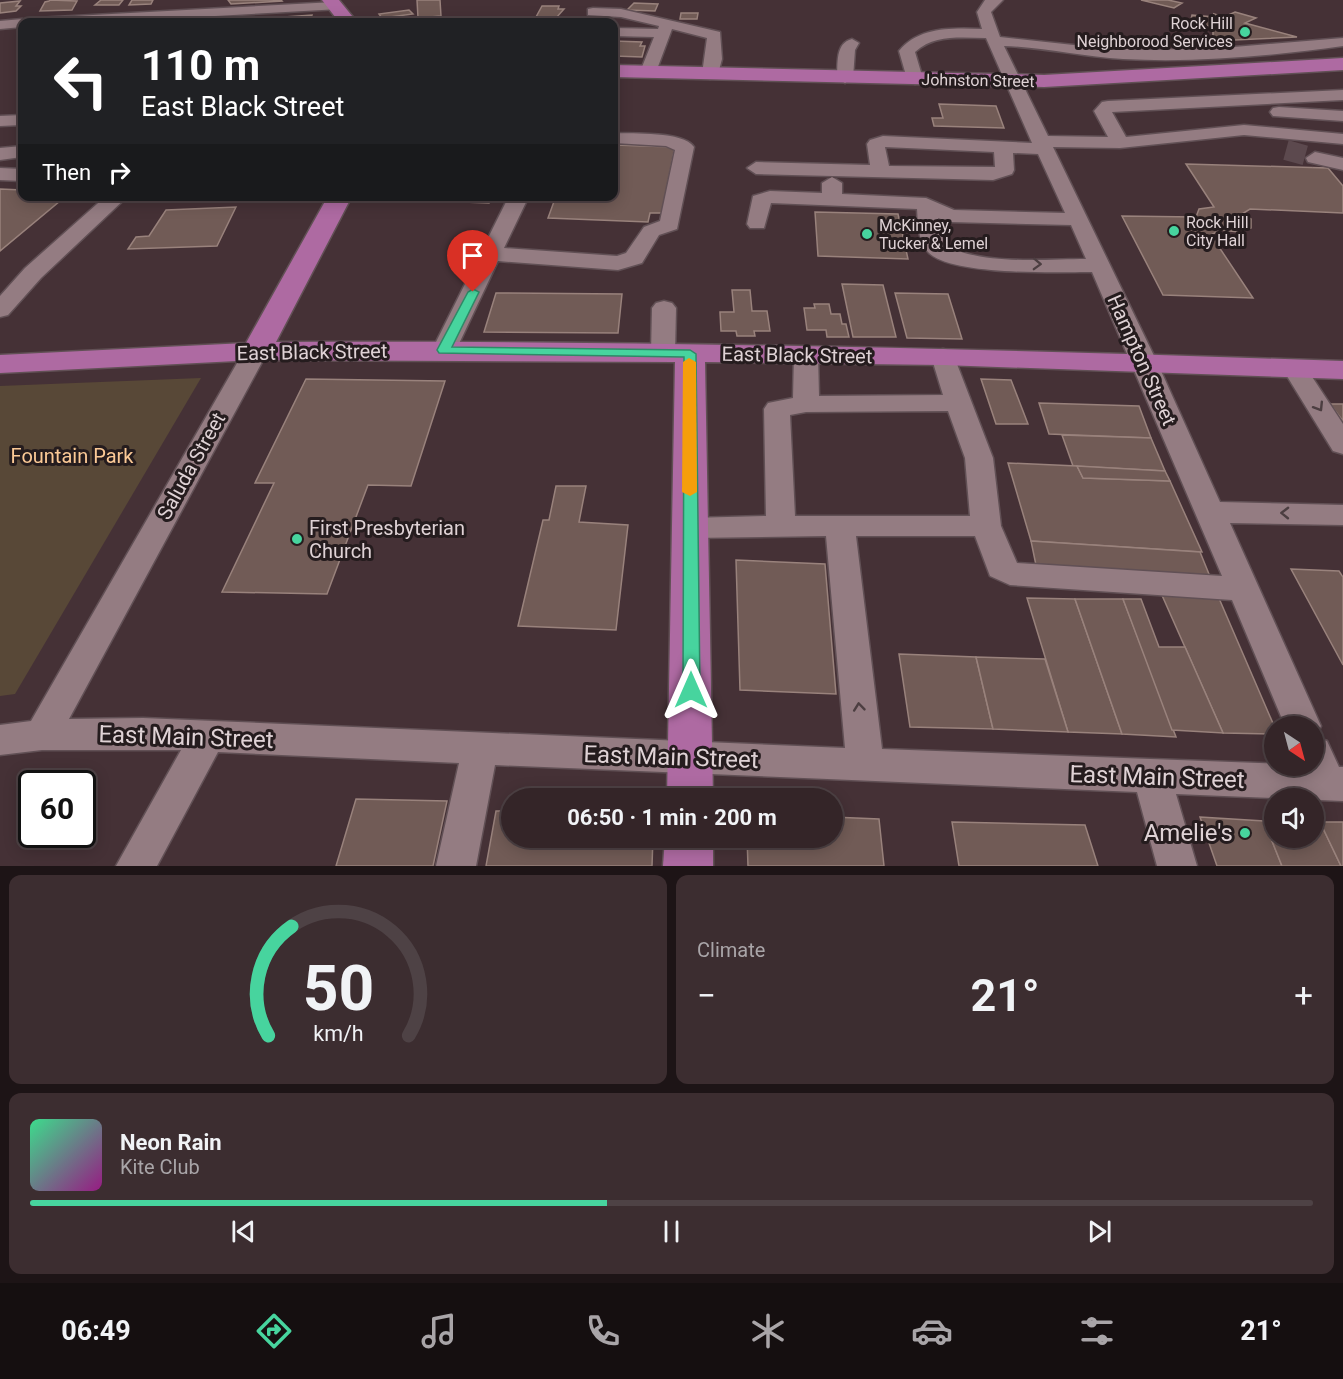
<!DOCTYPE html>
<meta charset="utf-8">
<style>
body{margin:0;font-family:Roboto,sans-serif;background:#3c2d30;color:#f1f3f6;height:100vh;display:flex;flex-direction:column;font-size:22px;white-space:nowrap}
*{box-sizing:border-box;margin:0}
p{font-size:20px;color:#a9a5a8}
.icon{flex:none;width:33px;height:33px;fill:none;stroke:currentColor;stroke-width:2;stroke-linecap:round;stroke-linejoin:round}
.map{position:relative;height:866px;overflow:hidden}
.drawer{display:flex;flex-direction:column;gap:9px;padding:9px;background:#1d1416;flex:1}
.drawer>*{flex:none}
.banner{position:absolute;left:18px;top:18px;width:600px;height:183px;border-radius:12px;box-shadow:0 3px 15px #0003,0 0 0 2px #4e4245;background:#202124;color:#fff;overflow:hidden}
.needle{width:39px;rotate:144deg}
.buttons{position:absolute;left:1264px;top:716px;display:grid;gap:12px}
.buttons a{display:grid;place-items:center;width:60px;height:60px;border-radius:50%;background:#342528;box-shadow:0 3px 15px #0003,0 0 0 2px #4e4245;font-size:30px}
.speed{position:absolute;left:18px;top:770px;display:flex;gap:12px;font-size:30px;font-weight:700;text-align:center}
.speed>*{display:grid;place-content:center;width:78px;height:78px;border-radius:50%;background:#342528;box-shadow:0 3px 15px #0003,0 0 0 2px #4e4245;line-height:1}
.speed .limit{border:3px solid #111;border-radius:9px;background:#fff;color:#111}
.pin{position:absolute;display:grid;place-items:center;width:51px;height:51px;color:#fff;margin:-62px -26px;border-radius:50% 50% 50% 0;rotate:-45deg;box-shadow:0 0 6px #0007}
.pin .icon{rotate:45deg}
.me{position:absolute;width:66px;margin:-33px;rotate:0deg;stroke-linejoin:round;filter:drop-shadow(0 0 4px #0008)}
.turn{display:flex;align-items:center;gap:21px;height:126px;padding:0 24px;font-size:27px}
.turn .icon{width:78px;height:78px;stroke-width:2.5}
.turn b{display:block;font-size:42px;line-height:51px}
.then{display:flex;align-items:center;height:57px;padding:0 24px;background:#0003;gap:12px;font-size:22px}
.big{font-size:45px;font-weight:700;line-height:1.1}
.drawer .card{flex:1;display:flex;flex-direction:column;justify-content:center;gap:9px;min-width:0;padding:0 21px;border-radius:12px;background:#3c2d30}
.drawer .dial{align-items:center;gap:0}
.dial svg{height:156px;overflow:visible;fill:none;stroke:#4e4245;stroke-width:7;stroke-linecap:round;text-anchor:middle}
.dial text{fill:#f1f3f6;stroke:none}
.song{display:flex;align-items:center;gap:18px}
.cover{width:72px;height:72px;border-radius:9px;background:linear-gradient(135deg,hsl(150 70% 55%),hsl(310 70% 35%))}
.played{height:6px;border-radius:3px;background:linear-gradient(90deg,#47d49e 45%,#4e4245 45%)}
.keys{display:flex;justify-content:space-around;direction:ltr}
.heat{display:flex;justify-content:space-between;align-items:center;font-size:33px;direction:ltr}
.drawer .tiles{flex:1;display:grid;gap:9px;grid-template-columns:1fr 1fr}
.card:last-child{grid-column:span 2}
.trip{position:absolute;left:501px;top:788px;width:342px;height:60px;border-radius:30px;background:#342528;box-shadow:0 3px 15px #0003,0 0 0 2px #4e4245;font-weight:700;line-height:60px;text-align:center}
.dock{display:flex;height:96px;justify-content:space-around;align-items:center;background:#150f10;color:#a9a5a8}
.dock .icon{width:42px;height:42px}
.dock .current{color:#47d49e}
.dock b{font-size:27px;color:#f1f3f6}
.map>svg:first-child{display:block}
</style>
<div class="map">
<svg width="1343" height="866" viewBox="0 0 1343 866">
<rect width="100%" height="100%" fill="#453136"/>
<!-- green -->
<polygon fill="#584837" points="201,378 15,694 0,696 0,386"/>
<!-- building -->
<g fill="#715b56" stroke="#99827c" stroke-width="1.5">
<polygon points="101,0 123,0 119,5 95,5"/>
<polygon points="132,0 153,0 151,4 129,5"/>
<polygon points="228,0 281,0 282,1 231,4"/>
<polygon points="417,0 440,0 441,16 418,18"/>
<polygon points="1141,0 1168,0 1182,3 1174,8"/>
<polygon points="20,1 16,6 21,6 16,11 0,13 0,3"/>
<polygon points="49,1 50,0 77,1 72,10 40,11 45,2"/>
<polygon points="634,3 658,4 655,11 627,10"/>
<polygon points="542,6 559,6 558,9 564,9 556,18 536,17"/>
<polygon points="409,10 413,14 382,18 379,14"/>
<polygon points="1235,12 1256,18 1245,23 1297,37 1213,41 1213,26 1190,24 1192,15 1215,17 1214,14 1224,17"/>
<polygon points="681,13 698,13 697,19 680,19"/>
<polygon points="312,15 310,22 265,22 269,18"/>
<polygon points="614,41 642,42 640,46 645,46 642,57 614,56"/>
<polygon points="939,104 996,106 1004,128 934,126 932,118 943,118"/>
<polygon points="614,145 675,147 662,213 650,213 648,222 548,218 556,196 614,196"/>
<polygon points="1186,164 1328,168 1343,186 1343,213 1250,209 1242,214 1251,219 1251,228 1239,232 1220,230 1211,235 1253,298 1163,295 1122,216 1196,217 1199,209 1214,207"/>
<polygon points="0,189 22,190 22,196 66,196 0,251"/>
<polygon points="468,196 497,196 489,203 464,202"/>
<polygon points="236,207 217,246 128,249 136,237 149,236 166,210"/>
<polygon points="815,212 898,214 908,259 818,256"/>
<polygon points="842,284 883,285 896,337 853,337"/>
<polygon points="732,290 750,290 752,311 767,311 770,331 754,331 755,336 737,336 736,331 721,331 720,312 734,312"/>
<polygon points="496,293 622,294 618,333 484,332"/>
<polygon points="895,293 948,294 962,339 907,338"/>
<polygon points="814,304 829,304 831,314 840,314 842,324 846,324 849,337 827,337 826,330 807,330 804,308 815,308"/>
<polygon points="306,379 445,381 411,486 368,485 327,594 222,592 274,483 255,483"/>
<polygon points="981,379 1011,380 1028,424 996,424"/>
<polygon points="1039,403 1139,406 1151,438 1049,434"/>
<polygon points="1330,404 1343,404 1343,421"/>
<polygon points="1062,435 1151,438 1165,471 1073,466"/>
<polygon points="1008,463 1077,466 1083,478 1170,481 1202,552 1031,541"/>
<polygon points="1077,466 1165,471 1170,481 1083,478"/>
<polygon points="556,486 586,486 579,522 628,525 616,630 518,626 543,520 549,520"/>
<polygon points="1031,541 1200,552 1211,579 1037,570"/>
<polygon points="736,560 825,564 836,694 740,690"/>
<polygon points="1291,569 1339,571 1343,577 1343,665"/>
<polygon points="1161,593 1218,596 1275,728 1275,734 1223,733"/>
<polygon points="1027,598 1075,599 1122,734 1068,732"/>
<polygon points="1075,599 1123,599 1176,737 1122,734"/>
<polygon points="1123,599 1141,599 1159,647 1185,647 1223,733 1172,730"/>
<polygon points="899,654 976,657 993,729 910,727"/>
<polygon points="976,657 1045,659 1068,732 993,729"/>
<polygon points="356,799 447,801 433,866 336,866"/>
<polygon points="496,811 512,811 512,837 653,837 652,866 486,866"/>
<polygon points="832,817 879,819 884,866 748,866 747,837 832,837"/>
<polygon points="1200,817 1264,821 1282,866 1217,866"/>
<polygon points="1264,821 1275,821 1275,837 1314,837 1314,822 1320,822 1341,866 1282,866"/>
<polygon points="952,822 1085,825 1098,866 959,866"/>
<polygon points="1320,822 1343,822 1343,866 1341,866"/>
</g>
<g fill="none" stroke-linecap="round" stroke-linejoin="round">
<!-- minor-tunnel -->
<polyline stroke="#5c494e" stroke-width="20" stroke-dasharray="20 10" stroke-linecap="butt" points="1286,150 1315,158"/>
<!-- minor casing -->
<g stroke="#615055" stroke-width="3">
<g id="minor">
<path d="M985,0h18l-12,12 9,25 101,11 52,2 81,-3 109,-9v8c-72,10 -148,17 -220,13 -40,-2 -79,-12 -119,-13l44,90 60,1 -14,-26 8,-9 6,-1 235,-11v10l-231,12 14,25 118,-12 99,9v10l-99,-9 -124,13 -67,-1 104,215 63,140 123,3v20l-113,-2 91,203 -5,11 11,4 12,26h4v34l-167,-7 21,72h-40l-20,-74 -642,-27 -19,101h-40l23,-103 -241,-11 -61,114h-41l65,-116h-139l-42,5v-30l31,-4 213,-370 3,-5 9,-2 9,2 3,5 -199,368 74,-1 702,30 -19,-212 -136,2 -11,-3 -4,-7 4,-7 11,-3 76,-2 -2,-107 4,-6 25,-5 1,-43 3,-5 9,-2 9,2 3,5 1,41 124,-1 -12,-39 3,-5 9,-2 9,2 41,107 8,68 16,37 205,13 -130,-304c-35,0 -138,4 -163,-19 -11,-11 -11,-29 -12,-44l-146,-6 -7,25h-14l-3,-4 6,-28 17,-5 52,2v-10l10,-6 10,6v11l84,4 28,12 111,3 -27,-59 -25,-1 1,17 -2,4 -19,6 -237,-6 -9,-6 9,-6 114,3 -3,-21 3,-4 13,-4 149,7 -46,-105c-25,0 -51,-4 -71,14l8,27 -8,5 -8,-5 -8,-28c20,-25 55,-23 83,-22l-5,-17zM885,147l109,5 1,15 -106,-1zM938,218l12,4 121,3 15,34c-40,0 -107,7 -142,-15zM948,411l17,47 5,58h-175l-5,-101 16,-3zM856,536h119l15,40 20,9 222,15 53,126h29v39l-432,-16z"/>
<polygon points="335,2 340,3 340,9 107,22 30,22 37,18"/>
<polygon points="593,8 621,9 720,32 722,59 718,74 710,79 702,74 707,38 672,29 656,72 654,75 642,75 640,72 654,37 614,36 614,28 658,29 659,26 621,17 588,15 588,9"/>
<polygon points="22,19 29,22 22,22 22,27 0,29 0,21"/>
<path d="M852,39l7,4 -4,7 -2,28 -8,5 -8,-5c1,-14 -2,-35 15,-39z"/>
<polygon points="1279,107 1343,111 1343,121 1273,116 1270,112 1273,108"/>
<polygon points="22,115 22,125 0,126 0,116"/>
<path d="M614,133c19,1 69,-2 80,14l-17,82 -18,6 -17,28 -24,7 -120,-9 -42,89 -3,5 -9,2 -9,-2 -3,-5 77,-154h20l-25,52 113,8 9,-3 18,-26 16,-6 15,-71 -9,-4 -52,-3z"/>
<polygon points="22,146 22,157 0,160 0,148"/>
<polygon points="1315,152 1343,158 1343,170 1308,162 1306,158"/>
<polygon points="0,168 22,169 22,181 0,180"/>
<polygon points="106,196 128,196 41,278 8,315 0,317 0,296 25,268"/>
<polygon points="664,301 672,303 676,308 675,353 672,358 663,360 654,358 651,353 652,308 656,303"/>
<polygon points="1294,361 1303,363 1343,424 1343,454 1333,451 1282,368 1285,363"/>
</g>
</g>
<!-- major casing -->
<g stroke="#615055" stroke-width="3">
<g id="major">
<polygon points="322,0 339,0 357,22 339,22"/>
<polygon points="1343,58 1343,70 1044,87 614,77 614,65 1044,75"/>
<path d="M328,196h24l-76,146c356,-2 711,7 1067,19v18l-400,-14 -238,-3 8,436h-46l8,-436 -419,-2 -256,13v-18l246,-12z"/>
<polygon points="665,837 713,837 713,866 663,866"/>
</g>
</g>
<!-- minor -->
<use href="#minor" fill="#947c82" fill-rule="evenodd"/>
<!-- major -->
<use href="#major" fill="#ae6aa2" fill-rule="evenodd"/>
</g>
<!-- one-way arrows -->
<defs><path id="oneway-chevron" d="M-2-3.5L2.5 0L-2 3.5" fill="none" stroke-width="1.6" stroke-linecap="round" stroke-linejoin="round" transform="scale(1.5)"/></defs>
<g stroke="#4c3e41">
<use href="#oneway-chevron" transform="translate(1037 264) rotate(2)"/>
<use href="#oneway-chevron" transform="translate(1319 407) rotate(58)"/>
<use href="#oneway-chevron" transform="translate(1285 513) rotate(-179)"/>
<use href="#oneway-chevron" transform="translate(859 707) rotate(-96)"/>
</g>
<!-- route -->
<polygon fill="#47d49e" stroke="#2e8a67" stroke-width="1.5" points="473,289 479,292 452,347 690,350 696,354 700,690 698,695 691,697 685,695 683,690 684,357 439,353 437,350 468,292"/>
<!-- slow -->
<polygon fill="#f59e0b" points="689,358 696,362 697,492 690,496 682,492 683,362"/>
<!-- markers -->
<g fill="#47d49e" stroke="#251c1e" stroke-width="2">
<circle cx="1245" cy="32" r="6"/>
<circle cx="1174" cy="231" r="6"/>
<circle cx="867" cy="234" r="6"/>
<circle cx="297" cy="539" r="6"/>
<circle cx="1245" cy="833" r="6"/>
</g>
<g text-anchor="middle" stroke-width="6" stroke-linejoin="round" paint-order="stroke">
<!-- far-poi labels -->
<g font-size="16" fill="#dfd2d5" stroke="#251c1e" text-anchor="start">
<text x="1233" y="29" text-anchor="end">Rock Hill<tspan x="1233" dy="18">Neighborood Services</tspan></text>
<text x="1186" y="228">Rock Hill<tspan x="1186" dy="18">City Hall</tspan></text>
<text x="879" y="231">McKinney,<tspan x="879" dy="18">Tucker &amp; Lemel</tspan></text>
</g>
<!-- far-street labels -->
<g font-size="16" fill="#dfd2d5" stroke="#251c1e">
<text transform="translate(978 80) rotate(1)" y="6">Johnston Street</text>
</g>
<!-- street labels -->
<g font-size="20" fill="#dfd2d5" stroke="#251c1e">
<text transform="translate(312 352) rotate(-1)" y="7">East Black Street</text>
<text transform="translate(797 355) rotate(1)" y="7">East Black Street</text>
<text transform="translate(1142 360) rotate(66)" y="7">Hampton Street</text>
<text transform="translate(191 466) rotate(-61)" y="7">Saluda Street</text>
</g>
<!-- park labels -->
<g font-size="20" fill="#fbc996" stroke="#251c1e">
<text x="72" y="463">Fountain Park</text>
</g>
<!-- poi labels -->
<g font-size="20" fill="#dfd2d5" stroke="#251c1e" text-anchor="start">
<text x="309" y="535">First Presbyterian<tspan x="309" dy="23">Church</tspan></text>
</g>
<!-- near-street labels -->
<g font-size="24" fill="#dfd2d5" stroke="#251c1e">
<text transform="translate(186 737) rotate(2)" y="8">East Main Street</text>
<text transform="translate(671 757) rotate(2)" y="8">East Main Street</text>
<text transform="translate(1157 777) rotate(2)" y="8">East Main Street</text>
</g>
<!-- near-poi labels -->
<g font-size="24" fill="#dfd2d5" stroke="#251c1e" text-anchor="end">
<text x="1233" y="841">Amelie's</text>
</g>
</g>
</svg>
<div class="buttons">
<a><svg class="needle" viewBox="-14 -14 28 28"><path d="M0-13l5 13h-10z" fill="#e53935"/><path d="M0 13l5-13h-10z" fill="#a9a5a8"/></svg></a>
<a><svg class="icon" aria-label="sound" viewBox="0 0 24 24"><path d="M4 9h4l5-4v14l-5-4H4zM17 9q2 3 0 6"/></svg></a>
</div>
<div class="speed"><div class="limit">60</div></div>
<div class="pin" style="left:473px;top:292px;background:#d93025"><svg class="icon" aria-label="arrive" viewBox="0 0 24 24"><path d="M6 21V4h12l-3 4 3 4H6"/></svg></div>
<svg class="me" style="left:691px;top:690px" viewBox="-20 -20 40 40"><path d="M0-17L14 15 0 8-14 15z" fill="#47d49e" stroke="#fff" stroke-width="4"/></svg>
<div class="trip">06:50 · 1 min · 200 m</div>
<div class="banner">
<div class="turn"><svg class="icon" aria-label="left" viewBox="0 0 24 24"><path d="M17 20v-9H6M10 6l-5 5 5 5"/></svg><div><b>110 m</b>East Black Street</div></div>
<div class="then">Then<svg class="icon" aria-label="right" viewBox="0 0 24 24"><path d="M7 20v-9h11M14 6l5 5-5 5"/></svg></div>
</div>
</div>
<section class="drawer">
<div class="tiles">
<div class="card dial"><svg viewBox="0 0 100 80">
<path d="M14 69A42 42 0 1 1 86 69"/>
<path d="M14 69A42 42 0 0 1 26 13" stroke="#47d49e"/>
<text x="50" y="56" font-size="32" font-weight="700">50</text>
<text x="50" y="72" font-size="11">km/h</text>
</svg></div>
<div class="card"><p>Climate</p>
<div class="heat"><a>−</a><b class="big">21°</b><a>+</a></div>
</div>
<div class="card">
<div class="song"><i class="cover"></i><div><b>Neon Rain</b><p>Kite Club</p></div></div>
<div class="played"></div>
<div class="keys"><svg class="icon" aria-label="previous" viewBox="0 0 24 24"><path d="M18 5L8 12l10 7zM5 5v14"/></svg><svg class="icon" aria-label="pause" viewBox="0 0 24 24"><path d="M8 5v14M16 5v14"/></svg><svg class="icon" aria-label="next" viewBox="0 0 24 24"><path d="M6 5l10 7-10 7zM19 5v14"/></svg></div>
</div>
</div>
</section>
<nav class="dock">
<b>06:49</b>
<svg class="icon current" aria-label="directions" viewBox="0 0 24 24"><path d="M12 3l9 9-9 9-9-9zM9 14v-3h6M13 9l2 2-2 2"/></svg>
<svg class="icon" aria-label="music" viewBox="0 0 24 24"><path d="M9 18V5l10-2v13"/><circle cx="6" cy="18" r="3"/><circle cx="16" cy="16" r="3"/></svg>
<svg class="icon" aria-label="phone" viewBox="0 0 24 24"><path d="M5 4h4l2 5-3 2q2 4 5 5l2-3 5 2v4C11 20 4 13 5 4z"/></svg>
<svg class="icon" aria-label="climate" viewBox="0 0 24 24"><path d="M12 3v18M4 7l16 10M4 17L20 7"/></svg>
<svg class="icon" aria-label="car" viewBox="0 0 24 24"><path d="M5 17H2v-5l4-1 3-4h7l3 4 3 1v5h-3M9 17h6M6 11h13"/><circle cx="7" cy="17" r="2"/><circle cx="17" cy="17" r="2"/></svg>
<svg class="icon" aria-label="filters" viewBox="0 0 24 24"><path d="M4 7h16M4 17h16"/><circle cx="9" cy="7" r="2"/><circle cx="15" cy="17" r="2"/></svg>
<b>21°</b>
</nav>
